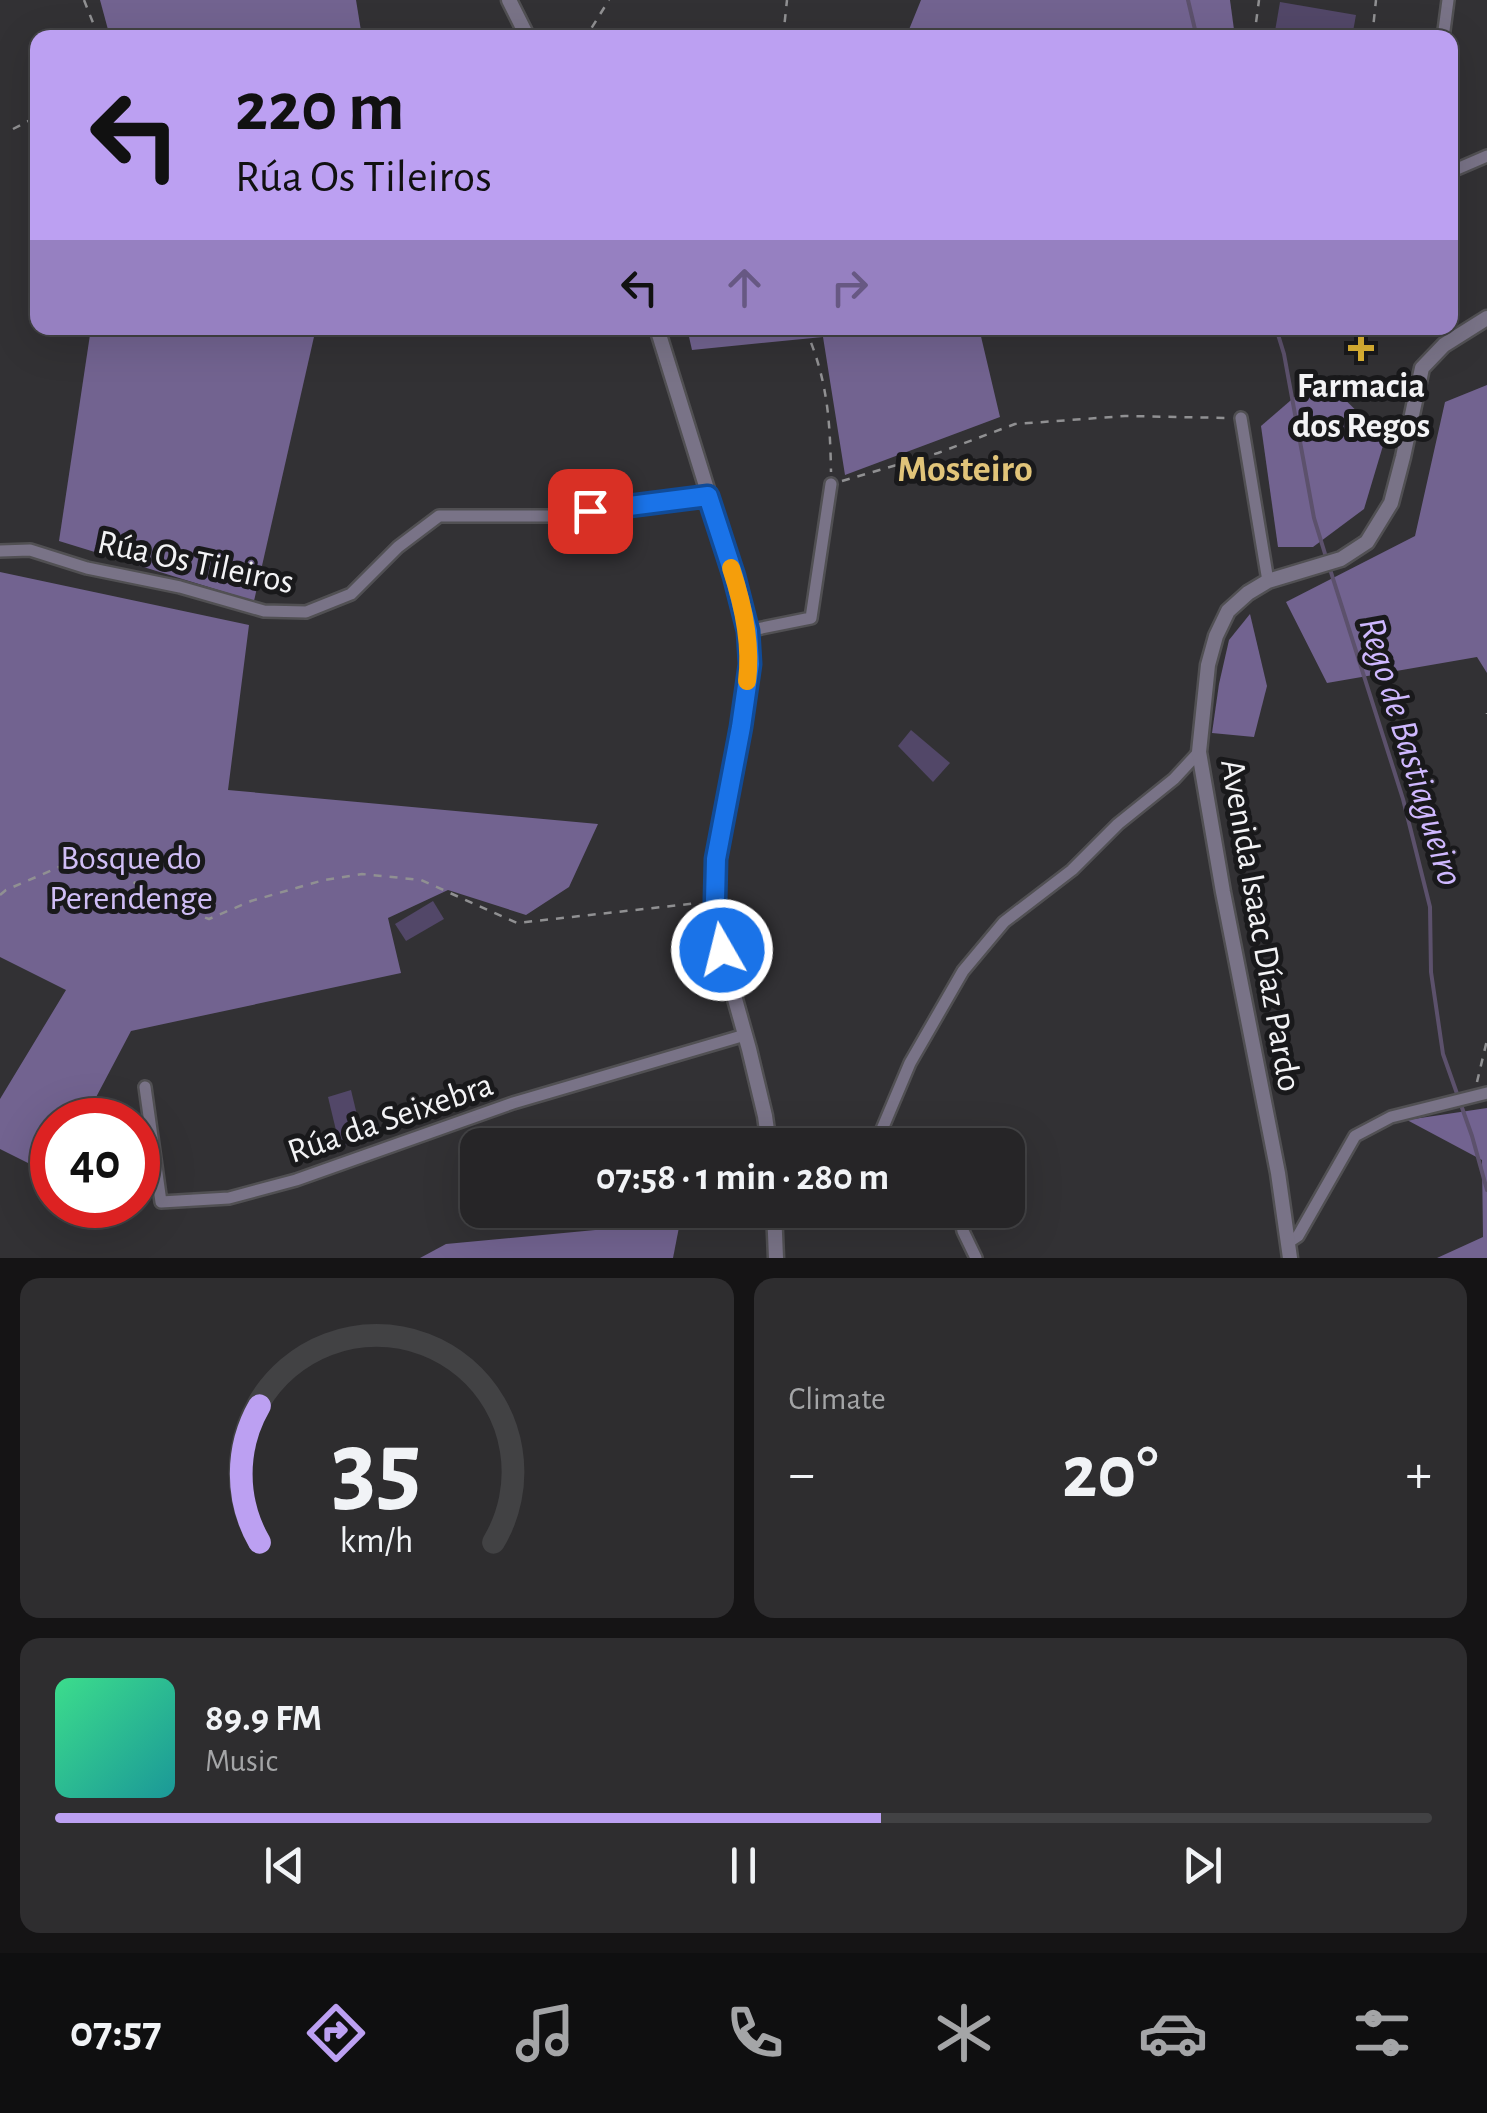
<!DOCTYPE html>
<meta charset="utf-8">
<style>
body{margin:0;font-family:"Alegreya Sans",sans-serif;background:#2e2d2f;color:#f1f3f6;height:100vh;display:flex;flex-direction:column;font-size:38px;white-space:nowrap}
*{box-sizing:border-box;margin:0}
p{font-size:32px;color:#a4a5a7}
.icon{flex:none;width:55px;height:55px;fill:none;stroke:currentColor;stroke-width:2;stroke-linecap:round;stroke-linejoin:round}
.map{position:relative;height:1258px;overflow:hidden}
.side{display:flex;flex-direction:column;gap:20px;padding:20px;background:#151415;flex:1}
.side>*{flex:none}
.guide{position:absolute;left:30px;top:30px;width:1428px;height:305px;border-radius:20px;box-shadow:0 10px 40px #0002,0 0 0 2px #424244;background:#bca0f2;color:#111;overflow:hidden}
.speed{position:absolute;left:30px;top:1098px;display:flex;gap:20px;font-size:50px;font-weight:700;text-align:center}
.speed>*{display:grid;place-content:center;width:130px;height:130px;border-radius:50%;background:#262527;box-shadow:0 10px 40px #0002,0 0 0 2px #424244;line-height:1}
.speed .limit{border:15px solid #d22;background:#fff;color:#111}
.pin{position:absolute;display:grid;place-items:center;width:85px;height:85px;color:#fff;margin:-42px;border-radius:20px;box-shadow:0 5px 15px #0006}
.me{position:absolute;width:110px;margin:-55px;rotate:352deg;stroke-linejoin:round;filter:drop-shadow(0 0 8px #0008)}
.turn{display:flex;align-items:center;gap:35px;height:210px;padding:0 40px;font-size:45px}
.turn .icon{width:130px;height:130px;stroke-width:2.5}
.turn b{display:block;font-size:70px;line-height:85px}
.lanes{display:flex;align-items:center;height:95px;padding:0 40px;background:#0003;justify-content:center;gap:50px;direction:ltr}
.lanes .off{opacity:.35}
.big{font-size:75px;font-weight:700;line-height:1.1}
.side .card{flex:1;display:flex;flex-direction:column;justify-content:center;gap:15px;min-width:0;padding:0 35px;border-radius:20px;background:#2e2d2f}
.side .dial{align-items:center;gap:0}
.dial svg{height:260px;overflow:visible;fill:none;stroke:#424244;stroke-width:7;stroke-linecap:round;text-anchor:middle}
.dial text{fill:#f1f3f6;stroke:none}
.song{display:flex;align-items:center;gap:30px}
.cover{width:120px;height:120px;border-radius:15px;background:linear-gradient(135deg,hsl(150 70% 55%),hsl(180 70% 35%))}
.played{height:10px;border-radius:5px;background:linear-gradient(90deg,#bca0f2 60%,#424244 60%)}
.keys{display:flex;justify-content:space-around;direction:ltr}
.heat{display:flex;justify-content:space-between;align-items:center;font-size:55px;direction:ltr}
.side .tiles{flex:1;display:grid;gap:20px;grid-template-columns:1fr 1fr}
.card:last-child{grid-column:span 2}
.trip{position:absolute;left:460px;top:1128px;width:565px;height:100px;border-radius:20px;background:#262527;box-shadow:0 10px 40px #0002,0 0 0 2px #424244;font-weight:700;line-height:100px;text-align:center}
.tabs{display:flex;height:160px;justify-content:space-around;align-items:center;background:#0f0f10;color:#a4a5a7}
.tabs .icon{width:70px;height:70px}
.tabs .active{color:#bca0f2}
.tabs b{font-size:45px;color:#f1f3f6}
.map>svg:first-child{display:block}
</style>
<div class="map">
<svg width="1487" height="1258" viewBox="0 0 1487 1258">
<rect width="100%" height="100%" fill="#323134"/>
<!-- green -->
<g fill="#524768">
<polygon points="1280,2 1356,15 1352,37 1274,37"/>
<polygon points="911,730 950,763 933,782 898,746"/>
<polygon points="433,901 444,919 406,941 395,924"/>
<polygon points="351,1090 363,1140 340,1147 328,1097"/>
</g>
<!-- forest -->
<g fill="#726390">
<polygon points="100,0 356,0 362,37 110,37"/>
<polygon points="921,0 1230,0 1235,37 906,37"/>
<polygon points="91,328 316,328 254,601 59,541"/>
<polygon points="687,328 979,328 1000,417 845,475 823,337 692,350"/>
<polygon points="1320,375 1385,439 1364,509 1313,547 1278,547 1261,426"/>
<polygon points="1487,385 1487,673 1477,657 1327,683 1286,602 1415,536 1445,402"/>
<polygon points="0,572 249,625 228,790 598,824 569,887 526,915 448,890 388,918 401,973 131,1031 84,1120 52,1120 52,1175 0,1149 0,1099 66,990 0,957"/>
<polygon points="1250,614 1267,686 1254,737 1212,733 1219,684 1229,640"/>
<polygon points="1487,1108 1487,1258 1437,1258 1483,1237 1482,1160 1407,1120"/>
<polygon points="680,1222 673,1258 420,1258 446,1244"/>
</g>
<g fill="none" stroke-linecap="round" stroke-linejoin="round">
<!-- stream -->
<g stroke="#5c516c" stroke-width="4">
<polyline points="1188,0 1197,38"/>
<polyline points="1276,328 1284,354 1314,518 1326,557"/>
<polyline points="1329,566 1403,799 1430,907 1431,972 1443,1054 1472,1136 1487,1190"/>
</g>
<!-- minor casing -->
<g stroke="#515053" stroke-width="16">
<g id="minor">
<polyline points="1443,38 1448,0"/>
<polyline points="1450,172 1487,156"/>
<polyline points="1241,418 1268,581"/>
<polyline points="0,551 30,550 87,568 180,587 264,611 306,612 351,594 398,547 439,516 551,516 708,496"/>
<polyline points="747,631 811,618 831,484"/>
<polyline points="145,1087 161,1202 229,1198 296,1180 513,1103 745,1035"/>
<polyline points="880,1134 895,1145"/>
<polyline points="864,1145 880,1134 910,1063 963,971 1004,922 1072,870 1118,824 1174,779 1199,752"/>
<polyline points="959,1210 963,1231 976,1258"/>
<polyline points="1289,1242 1298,1236 1355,1136 1391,1117 1487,1093"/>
</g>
</g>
<!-- tertiary casing -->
<g stroke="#515053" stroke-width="19">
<g id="tertiary">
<polyline points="509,0 528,38"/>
<polyline points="657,328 734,576 747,631 750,663 741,727 717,859 715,901 721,949 749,1049 765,1116 769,1145"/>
<polyline points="774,1210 776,1258"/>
<polyline points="1290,1258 1278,1173 1223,892 1199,752 1208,665 1216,636 1228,611 1248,593 1268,581 1341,559 1367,542 1391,503 1403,457 1422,368 1444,345 1487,318"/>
</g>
</g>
<!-- path -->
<g stroke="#909092" stroke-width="2.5" stroke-dasharray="8 8" stroke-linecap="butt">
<polyline points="84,0 99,38"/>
<polyline points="580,38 589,32 609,0"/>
<polyline points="783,38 787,0"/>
<polyline points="1254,38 1259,0"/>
<polyline points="1372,38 1376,0"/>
<polyline points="13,129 38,116"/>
<path d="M805,328c22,50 25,89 26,144"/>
<polyline points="1421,328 1427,340"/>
<polyline points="842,481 938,453 1015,424 1125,416 1229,418"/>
<polyline points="1487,713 1487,714"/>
<polyline points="0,895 6,890 64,865 109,869 191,913 209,919 251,901 324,880 362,874 421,880 517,923 698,903"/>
<polyline points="1477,1082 1487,1040"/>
</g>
<!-- minor -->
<use href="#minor" stroke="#797387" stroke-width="11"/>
<!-- tertiary -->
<use href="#tertiary" stroke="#797387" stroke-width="14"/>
</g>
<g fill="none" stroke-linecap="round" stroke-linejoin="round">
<!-- route casing -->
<g stroke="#114b97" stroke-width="25">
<polyline id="route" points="590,511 708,496 734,576 748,631 750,664 741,727 716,859 715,901 722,950"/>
</g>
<!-- route -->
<use href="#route" stroke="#1a73e8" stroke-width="18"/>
<!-- slow -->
<path stroke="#f59e0b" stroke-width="18" d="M731,568c12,36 21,75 16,113"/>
</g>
<!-- markers -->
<path fill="#dcb233" stroke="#19191b" stroke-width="4" d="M1356 333h10v10h10v10h-10v10h-10v-10h-10v-10h10z"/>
<g text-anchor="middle" stroke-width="10" stroke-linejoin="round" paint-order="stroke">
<!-- poi labels -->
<g font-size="35" font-weight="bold" fill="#f3f3f5" stroke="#19191b">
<text x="1361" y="397">Farmacia<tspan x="1361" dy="40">dos Regos</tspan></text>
</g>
<!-- street labels -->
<g font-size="35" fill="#f3f3f5" stroke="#19191b">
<text transform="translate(196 561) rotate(12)" y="12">Rúa Os Tileiros</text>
<text transform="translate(1262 925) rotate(80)" y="12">Avenida Isaac Díaz Pardo</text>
<text transform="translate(390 1117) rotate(-19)" y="12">Rúa da Seixebra</text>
</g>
<!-- park labels -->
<g font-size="35" fill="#d0bef6" stroke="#19191b">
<text x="131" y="869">Bosque do<tspan x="131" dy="40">Perendenge</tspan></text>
</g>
<!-- neighbourhood labels -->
<g font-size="38" font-weight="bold" fill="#e1c479" stroke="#19191b">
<text x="965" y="481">Mosteiro</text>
</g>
<!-- water labels -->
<g font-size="38" font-style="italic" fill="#cfb8ff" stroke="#19191b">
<text transform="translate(1412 751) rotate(73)" y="13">Rego de Bastiagueiro</text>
</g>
</g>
</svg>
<div class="speed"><div class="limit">40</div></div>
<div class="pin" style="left:590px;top:511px;background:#d93025"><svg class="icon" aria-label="arrive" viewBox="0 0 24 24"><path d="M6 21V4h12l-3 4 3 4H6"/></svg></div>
<svg class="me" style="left:722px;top:950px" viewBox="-20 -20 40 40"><circle r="17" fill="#1a73e8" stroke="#fff" stroke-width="3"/><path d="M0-11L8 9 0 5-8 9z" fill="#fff"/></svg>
<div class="trip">07:58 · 1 min · 280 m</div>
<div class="guide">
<div class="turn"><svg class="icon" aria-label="left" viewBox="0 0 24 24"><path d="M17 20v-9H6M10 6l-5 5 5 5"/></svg><div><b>220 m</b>Rúa Os Tileiros</div></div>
<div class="lanes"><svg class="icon" aria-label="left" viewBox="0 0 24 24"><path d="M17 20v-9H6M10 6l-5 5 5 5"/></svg><svg class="icon off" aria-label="ahead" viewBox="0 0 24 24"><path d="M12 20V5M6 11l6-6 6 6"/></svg><svg class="icon off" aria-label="right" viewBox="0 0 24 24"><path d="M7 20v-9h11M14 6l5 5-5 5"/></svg></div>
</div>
</div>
<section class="side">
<div class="tiles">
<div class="card dial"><svg viewBox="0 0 100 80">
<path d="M14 69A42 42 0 1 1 86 69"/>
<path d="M14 69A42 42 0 0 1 14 27" stroke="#bca0f2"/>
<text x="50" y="56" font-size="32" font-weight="700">35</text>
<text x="50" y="72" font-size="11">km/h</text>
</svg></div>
<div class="card"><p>Climate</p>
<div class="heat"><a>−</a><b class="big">20°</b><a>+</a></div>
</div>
<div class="card">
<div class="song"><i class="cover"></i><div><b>89.9 FM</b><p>Music</p></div></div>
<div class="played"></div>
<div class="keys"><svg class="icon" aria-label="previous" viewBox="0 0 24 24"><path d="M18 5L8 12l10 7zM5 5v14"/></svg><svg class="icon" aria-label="pause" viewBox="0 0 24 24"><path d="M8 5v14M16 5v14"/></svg><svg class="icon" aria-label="next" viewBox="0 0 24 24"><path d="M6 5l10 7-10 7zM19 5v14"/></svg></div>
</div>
</div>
</section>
<nav class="tabs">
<b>07:57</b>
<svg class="icon active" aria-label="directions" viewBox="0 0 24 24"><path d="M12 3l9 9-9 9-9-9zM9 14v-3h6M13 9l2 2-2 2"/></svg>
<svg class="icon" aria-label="music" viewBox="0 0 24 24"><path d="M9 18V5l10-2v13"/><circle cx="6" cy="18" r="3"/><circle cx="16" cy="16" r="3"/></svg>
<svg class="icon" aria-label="phone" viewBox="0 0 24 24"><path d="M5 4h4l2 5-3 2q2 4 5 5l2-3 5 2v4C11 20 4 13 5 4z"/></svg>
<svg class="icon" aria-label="climate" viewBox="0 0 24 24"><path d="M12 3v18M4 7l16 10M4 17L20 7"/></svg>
<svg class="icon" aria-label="car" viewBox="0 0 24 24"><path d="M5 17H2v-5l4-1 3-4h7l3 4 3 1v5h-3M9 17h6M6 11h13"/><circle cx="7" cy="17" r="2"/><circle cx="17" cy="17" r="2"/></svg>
<svg class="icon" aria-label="filters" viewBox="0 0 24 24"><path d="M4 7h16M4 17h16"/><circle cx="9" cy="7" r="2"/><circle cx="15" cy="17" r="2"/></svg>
</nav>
